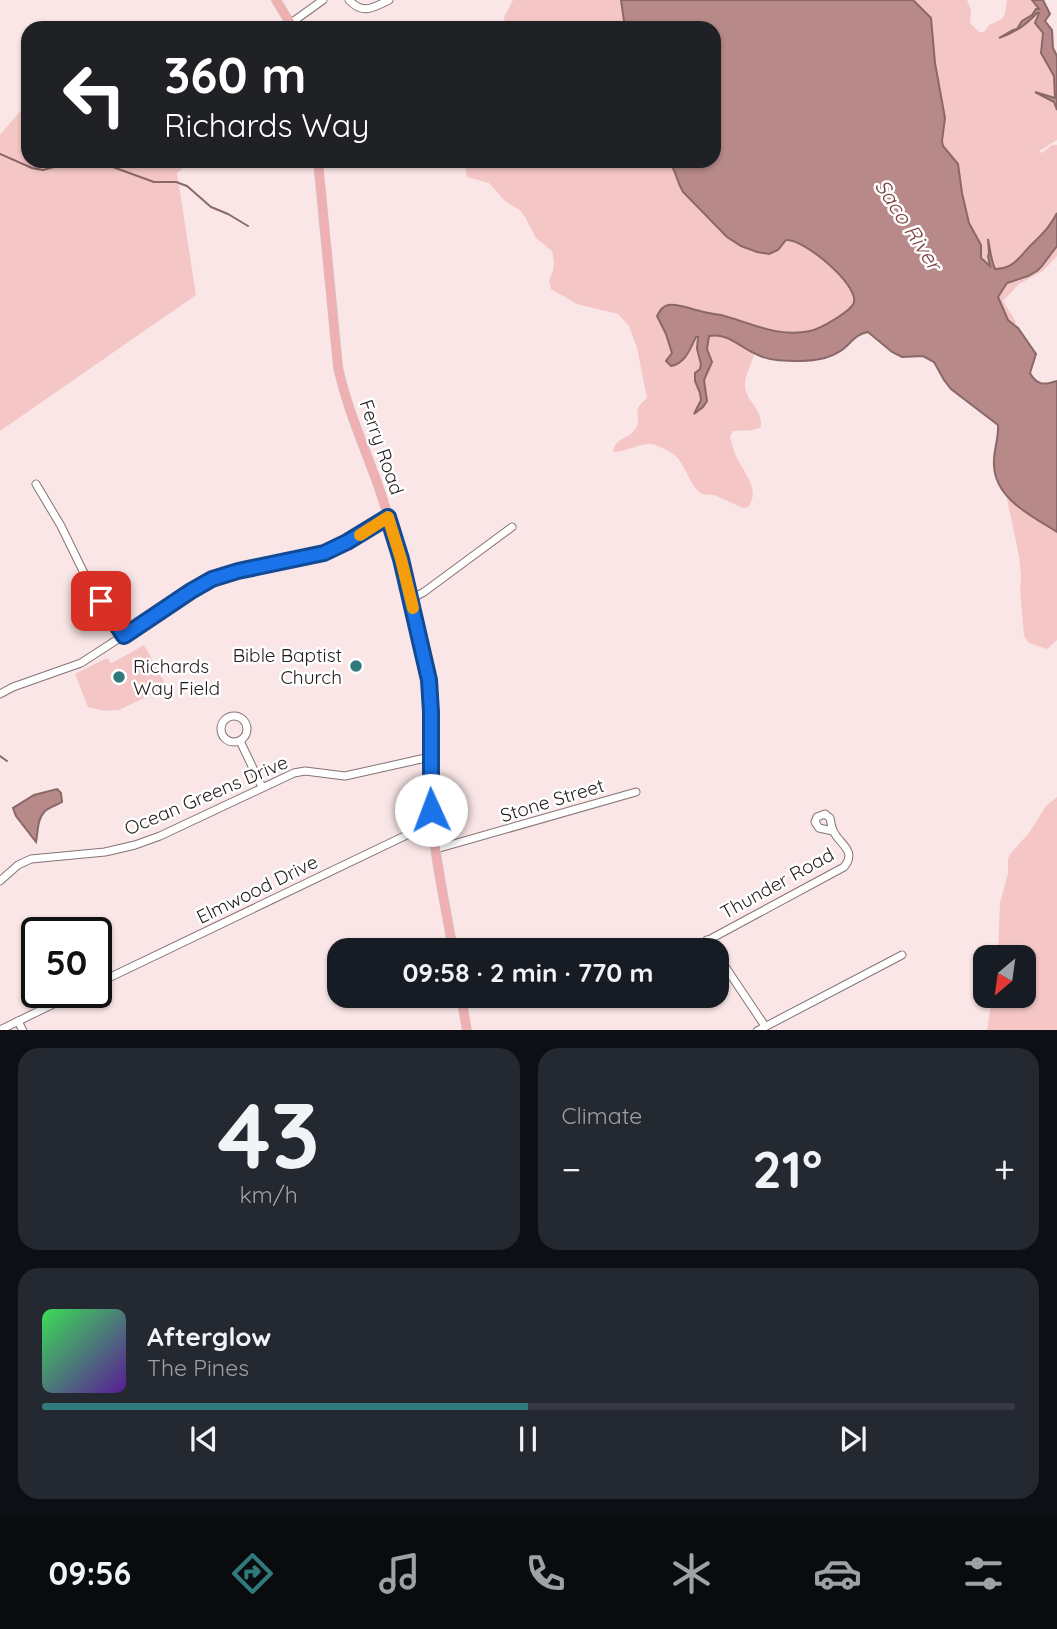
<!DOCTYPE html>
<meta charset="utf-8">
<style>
body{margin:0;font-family:Quicksand,sans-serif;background:#242831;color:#f1f3f6;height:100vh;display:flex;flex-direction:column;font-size:26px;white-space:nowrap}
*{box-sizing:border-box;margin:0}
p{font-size:23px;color:#9ea1a6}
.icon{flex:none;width:38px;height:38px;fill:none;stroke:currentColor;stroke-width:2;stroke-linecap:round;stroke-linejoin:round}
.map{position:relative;height:1030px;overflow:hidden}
.panel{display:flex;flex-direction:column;gap:18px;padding:18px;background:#0d0f14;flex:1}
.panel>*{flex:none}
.banner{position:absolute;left:21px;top:21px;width:700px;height:147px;border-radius:21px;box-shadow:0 2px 5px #0004;background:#202124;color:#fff;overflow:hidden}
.needle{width:46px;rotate:209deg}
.buttons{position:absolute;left:973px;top:945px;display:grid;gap:14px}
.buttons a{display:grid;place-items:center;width:63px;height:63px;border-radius:14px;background:#171b24;box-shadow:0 2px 5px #0004;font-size:35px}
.speed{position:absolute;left:21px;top:917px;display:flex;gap:14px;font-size:35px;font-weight:700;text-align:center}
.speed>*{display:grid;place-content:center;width:91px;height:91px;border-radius:50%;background:#171b24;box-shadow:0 2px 5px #0004;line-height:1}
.speed .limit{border:4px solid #111;border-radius:10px;background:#fff;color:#111}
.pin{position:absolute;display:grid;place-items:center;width:60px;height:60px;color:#fff;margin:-30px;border-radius:14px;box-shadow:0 4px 10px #0006}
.me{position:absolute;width:77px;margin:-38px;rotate:358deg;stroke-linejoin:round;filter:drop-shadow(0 0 5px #0008)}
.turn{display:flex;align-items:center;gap:24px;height:147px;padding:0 28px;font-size:32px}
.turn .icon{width:91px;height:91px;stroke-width:2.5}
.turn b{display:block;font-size:49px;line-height:60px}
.big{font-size:52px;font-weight:700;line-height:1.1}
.panel .card{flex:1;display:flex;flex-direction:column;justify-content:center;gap:10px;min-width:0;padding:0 24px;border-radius:21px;background:#242831}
.panel .dial{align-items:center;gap:0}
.dial b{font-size:91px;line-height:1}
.song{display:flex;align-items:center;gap:21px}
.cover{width:84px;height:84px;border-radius:10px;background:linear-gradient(135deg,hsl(130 70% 55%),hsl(270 70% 35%))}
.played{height:7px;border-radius:4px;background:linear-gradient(90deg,#30797d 50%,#363941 50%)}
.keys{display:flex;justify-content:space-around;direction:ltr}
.heat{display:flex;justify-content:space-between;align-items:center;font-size:38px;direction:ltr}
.panel .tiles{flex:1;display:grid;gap:18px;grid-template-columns:1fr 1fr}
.card:last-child{grid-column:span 2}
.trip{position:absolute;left:327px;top:938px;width:402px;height:70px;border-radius:21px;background:#171b24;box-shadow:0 2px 5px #0004;font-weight:700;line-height:70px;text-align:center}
.dock{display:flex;height:112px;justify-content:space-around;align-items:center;background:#090b0e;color:#9ea1a6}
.dock .icon{width:49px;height:49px}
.dock .selected{color:#30797d}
.dock b{font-size:32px;color:#f1f3f6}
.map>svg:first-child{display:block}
</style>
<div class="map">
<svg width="1057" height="1031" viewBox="0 0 1057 1031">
<rect width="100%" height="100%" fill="#fae6e6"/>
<!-- green -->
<g fill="#f4c7c6">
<polygon points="513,0 621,0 625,28 506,28 504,17"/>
<path d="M913,0h54l4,10 -1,13 9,9h5l5,-7 13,-6 3,-5 2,-14h25l7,9h-3l-4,6 -10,6 -5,8 -4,1 -11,6c12,-2 27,-13 36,-23h1l-2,7 6,13 -2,20 13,23 1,22 -14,-4 4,4 10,5 2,7v30l-18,11 3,2 10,-8h5v68l-3,5 -33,40 -21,11 -6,-1 -6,-28 2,26 -9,-8v-13l-12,-22 -7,-30 -2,-18 -6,-16 -11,-13 -1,-6 3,-22 -10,-55 -4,-45z"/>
<polygon points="28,102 28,161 192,161 177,173 196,295 0,431 0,135"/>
<path d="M464,161h205l8,11 1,11 15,20 9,7 25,27 14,9 16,6 21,-2 8,-10c17,-2 65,40 68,56 1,7 -1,10 -6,14 -15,12 -34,23 -54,24 -19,0 -40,-8 -58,-14 -12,-4 -24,-5 -36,-9 -11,-2 -21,-5 -32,-6l-7,20 5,9 6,20 12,5 14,-22 -1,12 4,15 -6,17c8,18 6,15 -1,33l12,-24 -2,-10 5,-10 2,-12 -4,-9 2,-13c16,-3 33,8 45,18 -2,10 -10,23 -9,32 2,17 18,23 16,41 -9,5 -19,3 -28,4l-3,6c2,6 3,12 5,17 7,17 27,35 13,53l-5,1 -29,-13 -12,-1c-20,-15 -12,-35 -40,-46 -5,-2 -10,-5 -16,-4 -12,2 -21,8 -33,8 3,-16 16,-12 23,-24 7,-14 -7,-15 11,-30l-10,-50 -8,-22 -11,-12 -41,-10 -26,-15 -2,-9c6,-11 6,-17 3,-29l-16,-13 -11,-21 -5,-7 -14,-8 -17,-19 -22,-6z"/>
<polygon points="1057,246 1057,256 1043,271 1019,284 1003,301 1016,322 1015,324 1008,320 998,297 1007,283 1028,276 1048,258"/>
<polygon points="1006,494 1015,504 1057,532 1057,640 1047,649 1029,643 1024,636 1020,590 1021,577 1019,556"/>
<polygon points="144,645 163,680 165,684 163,689 119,710 105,711 88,707 75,674 107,658 110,662 112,663"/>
<polygon points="1057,797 1057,1030 987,1030 992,996 1024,996 1024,957 995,957 998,953 1000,903 1008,873 1008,859 1010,854 1029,833 1046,806"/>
</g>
<!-- water -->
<g fill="#b78989" stroke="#8b6868" stroke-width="2">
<path d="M621,0h292l18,18 4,45 10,55 -3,23 1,5 15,18 4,29 7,30 12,22v13l9,8 -2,-10 1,-3 -1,-14c2,10 3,21 7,30 19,0 25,-13 37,-25 10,-9 19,-19 25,-31v33l-16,21 -4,4 -9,5 -21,7 -9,14 10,23 10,8 18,26 -6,19c7,13 15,12 27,8v151c-25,-16 -62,-33 -63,-67 -1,-14 5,-26 4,-40l-47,-36 -7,-9 -10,-18 -11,-6 -21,1 -10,-5 -24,-20c-12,2 -17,11 -26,18 -13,9 -26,11 -41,11 -14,0 -31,0 -43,-6 -16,-6 -30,-23 -49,-19l-2,13 5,13 -8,18 3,21 -4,6 -9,7 7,-14 -1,-7 -5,-12v-8l5,-4 1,-5 -4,-15 1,-12h-2c-6,12 -11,27 -25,29l-5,-5 6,-8 -6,-19 -9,-18c2,-4 6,-10 11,-11 10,-2 22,4 32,6 7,2 14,3 21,4 30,8 58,23 89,16 10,-2 42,-20 44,-29 4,-18 -51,-64 -68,-62l-8,10 -9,4 -12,-2 -16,-6 -14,-9 -44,-45c-7,-12 -6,-19 -14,-31h45v-133h-89z"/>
<path d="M1032,0h11l7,14 -5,7 7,9 1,18 4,8v54l-3,-8 -19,-10 20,6 -1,-22 -13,-23 2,-20 -8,-10 4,-10h-2c-10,11 -22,20 -38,25l14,-8 4,-1 5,-8 10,-6 4,-6h3z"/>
<path d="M57,789l4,4 1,9c-5,3 -12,5 -17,9 -8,8 -7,21 -9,31l-20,-26 -3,-8 21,-13z"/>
</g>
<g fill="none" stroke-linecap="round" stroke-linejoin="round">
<!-- stream -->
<g stroke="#8b6868" stroke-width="2">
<polyline points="0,154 32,168 43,170 65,164 99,162 154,182 176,182 187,186 211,207 228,214 248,226"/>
<polyline points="0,756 7,761"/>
</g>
<!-- minor casing -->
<g stroke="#857373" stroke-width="9">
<g id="minor">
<path d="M349,0c14,15 24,8 40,0"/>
<polyline points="291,23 323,0"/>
<polyline points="36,484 61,526 83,571 124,636"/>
<polyline points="411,599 424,592 512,527"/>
<polyline points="0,694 13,687 81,663 206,582 231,573 324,553 347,542 388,518"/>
<circle cx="234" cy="729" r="13"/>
<polyline points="240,741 262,787"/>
<polyline points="436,849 636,792"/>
<polyline points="0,881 18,865 31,859 105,852 135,845 160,836 294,773 305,771 345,776 421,759 430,758"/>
<polyline points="707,940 714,950"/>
<path d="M690,950l154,-83c14,-17 -6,-23 -11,-37 -2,-4 -2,-8 -3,-12l-5,-4 -8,3 -2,5 4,6 14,3"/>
<polyline points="718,956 765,1026"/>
<polyline points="96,984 415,831 433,825"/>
<polyline points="18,1021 23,1031"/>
<polyline points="0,1030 78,992"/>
<polyline points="757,1031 902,955"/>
</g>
</g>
<!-- major casing -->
<g stroke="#cfcdcd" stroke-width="10">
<g id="major">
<polyline points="276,0 293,28"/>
<path d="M318,161l20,206c9,42 27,81 41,121 20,59 36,120 48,181 9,45 2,93 4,139 3,47 14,95 22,142"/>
<polyline points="461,996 467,1031"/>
</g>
</g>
<!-- minor -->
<use href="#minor" stroke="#fff" stroke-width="7"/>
<!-- major -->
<use href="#major" stroke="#eeb0b1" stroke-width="9"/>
</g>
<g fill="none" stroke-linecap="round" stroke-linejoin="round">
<!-- route casing -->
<g stroke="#114b97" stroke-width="18">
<polyline id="route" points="101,601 124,636 191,591 212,579 238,571 324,553 347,542 388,517 401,559 429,680 431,712 431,810"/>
</g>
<!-- route -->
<use href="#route" stroke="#1a73e8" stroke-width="12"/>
<!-- slow -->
<polyline stroke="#f59e0b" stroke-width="12" points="360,535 388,517 401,559 413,608"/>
</g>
<!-- markers -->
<g fill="#30797d" stroke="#fff" stroke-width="2.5">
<circle cx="356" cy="666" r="7"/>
<circle cx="119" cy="677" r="7"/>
</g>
<g text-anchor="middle" stroke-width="5" stroke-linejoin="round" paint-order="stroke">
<!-- street labels -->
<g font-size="19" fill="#231c1c" stroke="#fff">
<text transform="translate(382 447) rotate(71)" y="7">Ferry Road</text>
<text transform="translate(206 795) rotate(-23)" y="7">Ocean Greens Drive</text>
<text transform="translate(552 800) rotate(-17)" y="7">Stone Street</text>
<text transform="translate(777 883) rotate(-29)" y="7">Thunder Road</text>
<text transform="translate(257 889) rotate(-26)" y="7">Elmwood Drive</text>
</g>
<!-- poi labels -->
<g font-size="19" fill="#231c1c" stroke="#fff" text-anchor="end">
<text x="342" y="662">Bible Baptist<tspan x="342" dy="22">Church</tspan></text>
<text x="133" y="673" text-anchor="start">Richards<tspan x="133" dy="22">Way Field</tspan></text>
</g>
<!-- water labels -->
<g font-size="21" font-style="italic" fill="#7e4041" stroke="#fff">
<text transform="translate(908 225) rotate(57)" y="7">Saco River</text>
</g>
</g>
</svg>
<div class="buttons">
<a><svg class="needle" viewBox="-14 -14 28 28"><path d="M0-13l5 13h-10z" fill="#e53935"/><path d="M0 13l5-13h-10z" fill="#9ea1a6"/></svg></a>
</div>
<div class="speed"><div class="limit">50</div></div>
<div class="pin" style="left:101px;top:601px;background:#d93025"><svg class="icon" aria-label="arrive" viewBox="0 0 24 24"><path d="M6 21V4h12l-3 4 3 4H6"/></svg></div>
<svg class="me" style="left:431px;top:810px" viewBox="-20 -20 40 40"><circle r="19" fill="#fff"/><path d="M0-13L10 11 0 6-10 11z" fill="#1a73e8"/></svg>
<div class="trip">09:58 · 2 min · 770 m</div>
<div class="banner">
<div class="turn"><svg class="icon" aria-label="left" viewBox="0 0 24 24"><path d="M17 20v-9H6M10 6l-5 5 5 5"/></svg><div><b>360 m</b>Richards Way</div></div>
</div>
</div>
<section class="panel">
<div class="tiles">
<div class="card dial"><b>43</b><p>km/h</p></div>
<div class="card"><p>Climate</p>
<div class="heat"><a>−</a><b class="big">21°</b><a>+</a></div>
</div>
<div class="card">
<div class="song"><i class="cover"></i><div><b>Afterglow</b><p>The Pines</p></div></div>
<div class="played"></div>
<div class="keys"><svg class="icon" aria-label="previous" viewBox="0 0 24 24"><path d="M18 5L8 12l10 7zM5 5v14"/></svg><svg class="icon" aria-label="pause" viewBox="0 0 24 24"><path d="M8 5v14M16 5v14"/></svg><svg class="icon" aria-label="next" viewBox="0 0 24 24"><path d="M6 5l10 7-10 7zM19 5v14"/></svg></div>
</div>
</div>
</section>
<nav class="dock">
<b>09:56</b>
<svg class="icon selected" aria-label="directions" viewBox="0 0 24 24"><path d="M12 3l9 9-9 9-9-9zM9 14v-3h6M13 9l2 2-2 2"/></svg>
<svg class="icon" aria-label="music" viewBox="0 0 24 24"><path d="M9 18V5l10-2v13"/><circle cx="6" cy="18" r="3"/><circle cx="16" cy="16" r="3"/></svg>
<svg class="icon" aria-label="phone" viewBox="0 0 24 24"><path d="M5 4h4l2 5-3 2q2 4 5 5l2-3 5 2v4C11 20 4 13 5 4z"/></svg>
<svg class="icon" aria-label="climate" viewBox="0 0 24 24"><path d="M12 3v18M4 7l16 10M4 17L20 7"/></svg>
<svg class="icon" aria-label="car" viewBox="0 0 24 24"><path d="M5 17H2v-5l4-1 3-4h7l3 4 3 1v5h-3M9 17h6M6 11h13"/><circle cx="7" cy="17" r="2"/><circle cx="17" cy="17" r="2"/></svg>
<svg class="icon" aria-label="filters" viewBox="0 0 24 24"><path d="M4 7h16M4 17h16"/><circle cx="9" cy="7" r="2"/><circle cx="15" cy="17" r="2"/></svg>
</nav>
